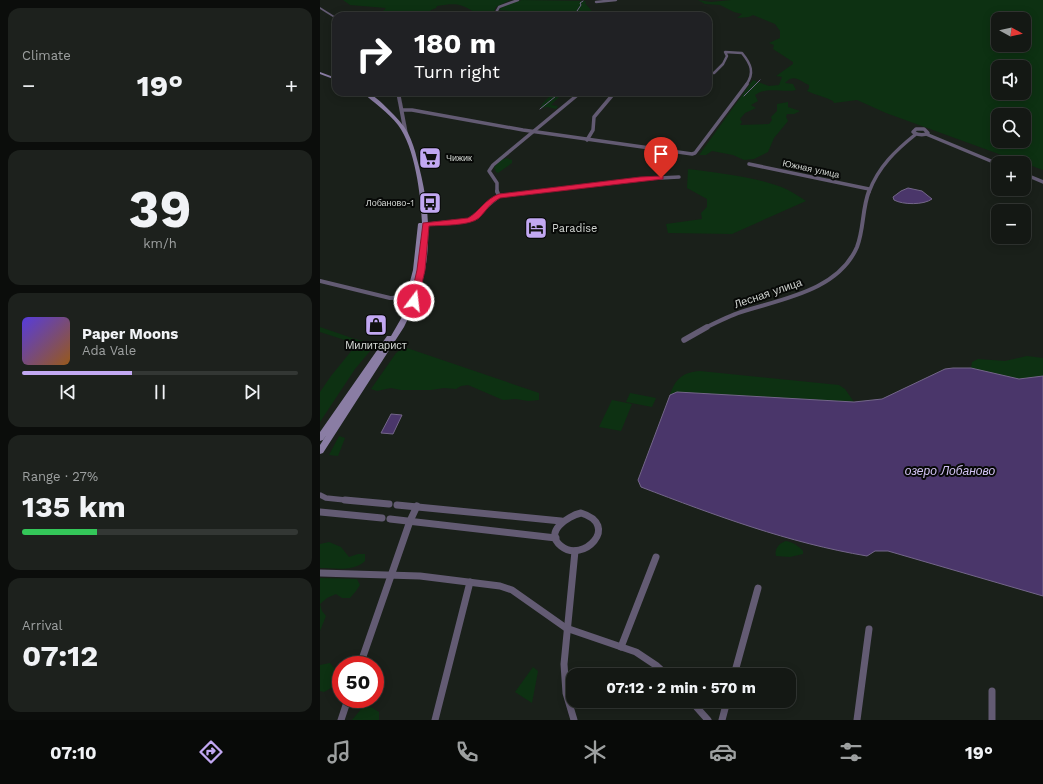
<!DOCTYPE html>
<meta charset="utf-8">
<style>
body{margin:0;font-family:"Work Sans",sans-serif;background:#1d211d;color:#f1f3f6;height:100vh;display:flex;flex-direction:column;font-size:15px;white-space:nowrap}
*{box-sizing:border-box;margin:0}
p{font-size:13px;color:#9da0a0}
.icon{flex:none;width:22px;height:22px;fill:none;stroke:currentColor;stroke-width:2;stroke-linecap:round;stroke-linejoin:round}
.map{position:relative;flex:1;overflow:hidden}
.sheet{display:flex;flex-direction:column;gap:8px;padding:8px;background:#0b0d0b;width:320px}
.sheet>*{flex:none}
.top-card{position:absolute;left:12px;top:12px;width:380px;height:84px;border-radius:12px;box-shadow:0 2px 10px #0003,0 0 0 1px #333734;background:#202124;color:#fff;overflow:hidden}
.needle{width:26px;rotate:98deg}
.controls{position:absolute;left:671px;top:12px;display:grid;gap:8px}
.controls a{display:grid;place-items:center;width:40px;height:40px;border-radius:8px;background:#141814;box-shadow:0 2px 10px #0003,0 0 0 1px #333734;font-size:20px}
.speed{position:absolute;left:12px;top:656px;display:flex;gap:8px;font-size:20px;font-weight:700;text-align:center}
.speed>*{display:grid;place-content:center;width:52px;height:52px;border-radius:50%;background:#141814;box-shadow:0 2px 10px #0003,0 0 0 1px #333734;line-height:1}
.speed .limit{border:6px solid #d22;background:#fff;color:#111}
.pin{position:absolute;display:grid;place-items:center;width:34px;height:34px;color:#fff;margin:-41px -17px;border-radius:50% 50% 50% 0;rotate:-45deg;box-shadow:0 0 4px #0007}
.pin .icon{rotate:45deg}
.me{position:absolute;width:44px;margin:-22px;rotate:15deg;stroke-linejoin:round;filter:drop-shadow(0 0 3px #0008)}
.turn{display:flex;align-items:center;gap:14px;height:84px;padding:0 16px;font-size:18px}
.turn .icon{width:52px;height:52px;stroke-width:2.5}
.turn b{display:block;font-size:28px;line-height:34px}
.big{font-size:30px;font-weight:700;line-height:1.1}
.sheet .card{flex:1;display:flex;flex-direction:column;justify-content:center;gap:6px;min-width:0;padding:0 14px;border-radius:12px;background:#1d211d}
.sheet .dial{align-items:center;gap:0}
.dial b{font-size:52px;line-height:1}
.song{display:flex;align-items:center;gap:12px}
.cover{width:48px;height:48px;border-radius:6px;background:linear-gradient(135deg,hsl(250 70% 55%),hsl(30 70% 35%))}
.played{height:4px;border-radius:2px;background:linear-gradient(90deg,#c2a8f2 40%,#333734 40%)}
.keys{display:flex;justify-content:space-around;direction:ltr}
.heat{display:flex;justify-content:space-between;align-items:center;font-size:22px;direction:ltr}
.charge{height:6px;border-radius:3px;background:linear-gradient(90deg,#34c759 27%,#333734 0)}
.trip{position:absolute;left:246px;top:668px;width:230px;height:40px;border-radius:12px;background:#141814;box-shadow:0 2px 10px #0003,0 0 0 1px #333734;font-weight:700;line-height:40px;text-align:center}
.dock{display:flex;height:64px;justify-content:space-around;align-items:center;background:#080a08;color:#9da0a0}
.dock .icon{width:28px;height:28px}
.dock .on{color:#c2a8f2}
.dock b{font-size:18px;color:#f1f3f6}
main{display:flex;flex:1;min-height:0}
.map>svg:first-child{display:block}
</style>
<main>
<section class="sheet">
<div class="card"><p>Climate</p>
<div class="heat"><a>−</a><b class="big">19°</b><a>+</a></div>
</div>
<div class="card dial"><b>39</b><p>km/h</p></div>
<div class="card">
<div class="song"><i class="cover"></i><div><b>Paper Moons</b><p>Ada Vale</p></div></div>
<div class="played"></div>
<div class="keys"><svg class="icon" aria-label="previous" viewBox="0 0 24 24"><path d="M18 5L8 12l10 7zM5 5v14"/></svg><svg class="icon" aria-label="pause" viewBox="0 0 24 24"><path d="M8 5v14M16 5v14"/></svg><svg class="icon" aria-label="next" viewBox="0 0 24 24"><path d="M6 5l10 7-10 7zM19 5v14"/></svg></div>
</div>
<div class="card"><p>Range · 27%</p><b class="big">135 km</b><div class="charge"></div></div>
<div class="card"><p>Arrival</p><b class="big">07:12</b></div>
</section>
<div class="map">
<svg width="723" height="720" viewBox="0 0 723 720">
<rect width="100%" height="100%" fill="#1a201a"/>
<!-- green -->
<g fill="#0d3112" fill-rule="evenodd">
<path d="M23,0h167l-14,7 -4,9h-6l-5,-3 -4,1c-16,-11 -21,-11 -40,-8l-1,2 -16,7 -37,1 -3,-2 6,-6 -36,-3z"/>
<polygon points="202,0 266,1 265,3 276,16 243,16 178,10 188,4"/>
<path d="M378,0l13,2 20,-2h312v170l-157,-57 -29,-13 -23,3 -1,-2c-8,-4 -17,-6 -26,-10l2,-3v-3c-9,-4 -15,-12 -24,-2l8,1 3,6c-12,3 -30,-4 -41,5l3,6 -7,4 5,3 -11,5 -5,6 2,3 -2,3 29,-1 3,-4 -1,-3 6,-6v-7l11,-2v5l12,4 -6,3h-7l-1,3 2,4 -14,17 -6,14 -14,7 -10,1 -11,-5 -21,-4 -6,4h-7l54,-75 16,6 10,-1 3,-8 -6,-1 17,-12v-2l-20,-13 1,-4 -5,-2 11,-5v-7l-5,-7 -22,-9 -4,2 -12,1 5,-4 -8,-2 -14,-7 -15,-1zM678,19h26v26h-26zM678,67h26v26h-26zM678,115h26v26h-26z"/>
<path d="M238,92l3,2 1,-1 13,1 -3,3h-13l-8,8 7,1 -2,3 -8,-2 -8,1c3,-6 11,-14 18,-16z"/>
<polygon points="187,158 192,160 192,163 178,173 176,172 174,167 181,160"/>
<path d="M368,169c30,4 72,8 100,21 6,3 12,7 18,11l-74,33 -64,-1 -2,-9 36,-5 -1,-6 6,-6v-8l-20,-11z"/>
<polygon points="0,327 35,339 56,344 35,369 0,422 0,392 11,376 37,344 0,332"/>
<polygon points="84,347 219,393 219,400 208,401 196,399 183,400 148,385 141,386 136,389 124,388 111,390 81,390 71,388 57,391 51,389 76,353"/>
<polygon points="707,356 723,358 723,376 699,379 651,368 652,362 658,359 685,361"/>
<path d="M380,371l139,14 6,4 9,13 -177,-10 -7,3c5,-16 13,-23 30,-24z"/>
<polygon points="310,393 336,398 332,407 306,402"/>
<polygon points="292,400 312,404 301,431 279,427"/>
<polygon points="19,436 25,438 18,456 9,455"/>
<path d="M466,541c6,1 13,5 17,10v3l-13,3 -14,-1c-2,-7 3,-13 10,-15z"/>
<path d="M9,542l12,5 8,10 9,-3h7v7c-12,11 -30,7 -45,7v-24z"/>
<polygon points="0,578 37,579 40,585 36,591 30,598 22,598 16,594 7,598 0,604 2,611 6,616 0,631"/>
<polygon points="10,663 15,669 13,687 4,692 0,691 0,665"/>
<polygon points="213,667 218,671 212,703 195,692"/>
<polygon points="51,707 59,712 59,720 32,720 42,708"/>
</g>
<!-- water -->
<g fill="#4a366a" stroke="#736689">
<path d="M588,188l14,3 10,8c-8,6 -29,6 -38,1l-1,-3 8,-6z"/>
<path d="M633,368h18l48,11 24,-3v220l-155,-45h-13l-8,5c-78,-13 -153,-41 -226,-69l-3,-7 32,-85 7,-3 177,10 28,-3 63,-30z"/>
<polygon points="71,414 82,415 73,434 61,433"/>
</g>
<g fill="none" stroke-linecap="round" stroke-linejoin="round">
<!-- stream -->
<g stroke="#736689" stroke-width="1">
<polyline points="259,16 260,14 257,11 261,5 260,3 263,1"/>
<polyline points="424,96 440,80"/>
<polyline points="220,109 241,92"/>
</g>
<!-- minor-far4 -->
<g stroke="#635b73" stroke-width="2.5">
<polyline points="276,2 296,0"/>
<polyline points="174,16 179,7 198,0"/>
<path d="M388,73h6l9,-9 4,-8 -2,-4 17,1c9,11 13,20 4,32"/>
</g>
<!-- minor-far3 -->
<g stroke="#635b73" stroke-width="3.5">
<polyline points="82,110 92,110 203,130 372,154 375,153 427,84"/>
<path d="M596,129h8l4,4c-5,3 -10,2 -15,-1z"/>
<polyline points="606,134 678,164"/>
<polyline points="267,140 273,130 274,117 295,92"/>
<polyline points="429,164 549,189"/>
<polyline points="704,174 723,182"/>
<polyline points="177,192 177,183 169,171 173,165 261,92"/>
<polyline points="214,192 320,179 359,177"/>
<path d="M549,192c9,-25 27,-42 47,-58"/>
</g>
<!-- minor-far2 -->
<g stroke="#635b73" stroke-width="4">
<polyline points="177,191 179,196 222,191"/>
<polyline points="101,225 150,220 179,196"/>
<polyline points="0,281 70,298 93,297"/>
<path d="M385,328c12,-6 24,-12 36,-16 40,-13 97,-21 116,-65 7,-18 5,-38 12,-56"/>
</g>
<!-- minor-far1 -->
<g stroke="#635b73" stroke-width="5.5">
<polyline points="364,340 387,327"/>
<polyline points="0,495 6,498 35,501"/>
</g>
<!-- minor -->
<g stroke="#635b73" stroke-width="7">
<polyline points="25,500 69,504"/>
<polyline points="77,505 241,521"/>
<polyline points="0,512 62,518"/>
<path d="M261,513c40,12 2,51 -20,33 -18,-14 7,-30 20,-33z"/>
<polyline points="70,519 236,538"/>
<polyline points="0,573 100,576 180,586 192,590 246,628 316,652 337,666 347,675"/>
<polyline points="301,647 336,557"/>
<polyline points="40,665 90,521 97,506"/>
<polyline points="414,675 438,588"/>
<polyline points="672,691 672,720"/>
<polyline points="371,701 388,720"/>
<polyline points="21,720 28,699"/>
<polyline points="115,720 150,582"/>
<polyline points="254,720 246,693 244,664 255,551"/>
<polyline points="402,720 407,701"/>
<polyline points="537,720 549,629"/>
</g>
<!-- tertiary -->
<g fill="#635b73" fill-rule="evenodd">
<polygon points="0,7 16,17 16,19 0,9"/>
<polygon points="76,92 80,92 88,134 86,135 84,134"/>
</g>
<!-- secondary -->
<g fill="#8a7da4" fill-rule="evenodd">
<polygon points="0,72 16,78 16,80 0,74"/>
<path d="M42,92c10,0 20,11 27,18 7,7 14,14 19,23 4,8 7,17 9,26 10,36 15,74 8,111 -4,20 -12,39 -21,57l-81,126 -3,1v-9l7,-11 -4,6 -3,1v-9l67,-96h4l15,-26 -3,-2 10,-38 5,-46 1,-1h3c-1,-27 -7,-76 -24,-98 -10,-13 -24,-22 -36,-33z"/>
</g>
</g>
<!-- route -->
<path fill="#e11d48" stroke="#92132f" d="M341,176h2v3l-163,19c-12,7 -12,11 -21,20 -9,8 -37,7 -50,8l-4,44 -7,31 -4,3 -4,-3 7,-31 6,-47 45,-5c12,-7 17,-19 31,-24l141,-17z"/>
<!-- icons -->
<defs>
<g id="supermarket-square" transform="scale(1.15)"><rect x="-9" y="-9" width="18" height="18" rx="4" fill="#c2a8f2" stroke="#070907"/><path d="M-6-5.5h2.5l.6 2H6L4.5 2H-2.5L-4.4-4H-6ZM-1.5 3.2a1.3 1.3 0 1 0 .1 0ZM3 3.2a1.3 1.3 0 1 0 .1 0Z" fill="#111"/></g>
<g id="bus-square" transform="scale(1.15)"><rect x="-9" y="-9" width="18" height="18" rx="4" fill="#c2a8f2" stroke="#070907"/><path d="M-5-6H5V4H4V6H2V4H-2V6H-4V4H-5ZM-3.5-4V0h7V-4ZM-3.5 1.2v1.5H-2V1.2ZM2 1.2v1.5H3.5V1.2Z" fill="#111"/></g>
<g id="hotel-square" transform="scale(1.15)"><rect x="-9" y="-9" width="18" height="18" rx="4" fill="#c2a8f2" stroke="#070907"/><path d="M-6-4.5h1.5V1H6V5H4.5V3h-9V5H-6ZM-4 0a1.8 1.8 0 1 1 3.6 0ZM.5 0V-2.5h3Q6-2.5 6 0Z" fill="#111"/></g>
<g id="shop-square" transform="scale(1.15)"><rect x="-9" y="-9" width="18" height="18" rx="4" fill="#c2a8f2" stroke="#070907"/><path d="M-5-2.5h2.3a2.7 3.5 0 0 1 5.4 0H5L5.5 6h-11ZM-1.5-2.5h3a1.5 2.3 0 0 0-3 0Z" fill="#111"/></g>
</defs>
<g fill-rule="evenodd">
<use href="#supermarket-square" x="110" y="158"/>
<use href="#bus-square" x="110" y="203"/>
<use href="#hotel-square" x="216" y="228"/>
<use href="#shop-square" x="56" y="325"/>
</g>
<g text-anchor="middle" stroke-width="4" stroke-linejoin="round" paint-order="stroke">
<!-- far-poi labels -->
<g font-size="9" fill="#d2d6d2" stroke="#070907" text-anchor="start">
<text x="126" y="161">Чижик</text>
<text x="94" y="206" text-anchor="end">Лобаново-1</text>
</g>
<!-- far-street labels -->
<g font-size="9" fill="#d2d6d2" stroke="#070907">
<text transform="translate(491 169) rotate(12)" y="3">Южная улица</text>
</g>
<!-- poi labels -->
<g font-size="11" fill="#d2d6d2" stroke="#070907" text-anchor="start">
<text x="232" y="232">Paradise</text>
<text x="56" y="349" text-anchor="middle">Милитарист</text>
</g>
<!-- street labels -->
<g font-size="11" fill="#d2d6d2" stroke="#070907">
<text transform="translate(448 293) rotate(-19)" y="4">Лесная улица</text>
</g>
<!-- water labels -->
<g font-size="12" font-style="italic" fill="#d2c2f3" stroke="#070907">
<text x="630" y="475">озеро Лобаново</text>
</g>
</g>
</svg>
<div class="controls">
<a><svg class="needle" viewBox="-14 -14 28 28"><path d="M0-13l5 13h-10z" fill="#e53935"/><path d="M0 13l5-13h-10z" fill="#9da0a0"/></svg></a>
<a><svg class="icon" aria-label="sound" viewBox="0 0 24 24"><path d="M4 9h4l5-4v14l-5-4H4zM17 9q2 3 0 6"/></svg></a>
<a><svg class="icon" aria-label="search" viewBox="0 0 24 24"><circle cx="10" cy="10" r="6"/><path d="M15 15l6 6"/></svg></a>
<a>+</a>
<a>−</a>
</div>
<div class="speed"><div class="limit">50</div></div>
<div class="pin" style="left:341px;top:178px;background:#d93025"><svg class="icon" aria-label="arrive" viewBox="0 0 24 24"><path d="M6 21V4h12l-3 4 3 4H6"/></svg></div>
<svg class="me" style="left:94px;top:301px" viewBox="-20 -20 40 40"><circle r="17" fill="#e11d48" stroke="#fff" stroke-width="3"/><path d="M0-11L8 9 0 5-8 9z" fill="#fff"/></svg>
<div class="trip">07:12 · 2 min · 570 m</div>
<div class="top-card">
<div class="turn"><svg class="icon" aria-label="right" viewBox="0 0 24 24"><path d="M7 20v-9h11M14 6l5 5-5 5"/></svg><div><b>180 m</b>Turn right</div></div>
</div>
</div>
</main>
<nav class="dock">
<b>07:10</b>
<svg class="icon on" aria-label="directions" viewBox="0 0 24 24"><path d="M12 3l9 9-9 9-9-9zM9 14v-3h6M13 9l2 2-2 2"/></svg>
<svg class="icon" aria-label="music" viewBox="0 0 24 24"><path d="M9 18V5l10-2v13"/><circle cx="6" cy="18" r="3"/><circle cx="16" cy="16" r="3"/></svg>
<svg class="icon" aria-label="phone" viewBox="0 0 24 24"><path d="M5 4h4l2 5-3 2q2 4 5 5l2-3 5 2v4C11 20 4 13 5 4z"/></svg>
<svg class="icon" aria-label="climate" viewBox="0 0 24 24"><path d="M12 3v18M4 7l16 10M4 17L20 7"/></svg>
<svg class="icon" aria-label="car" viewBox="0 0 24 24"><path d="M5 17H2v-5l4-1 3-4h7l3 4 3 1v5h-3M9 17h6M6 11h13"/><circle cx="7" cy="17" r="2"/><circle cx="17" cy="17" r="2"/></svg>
<svg class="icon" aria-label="filters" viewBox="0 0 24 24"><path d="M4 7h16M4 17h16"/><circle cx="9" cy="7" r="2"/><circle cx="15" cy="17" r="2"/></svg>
<b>19°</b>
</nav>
